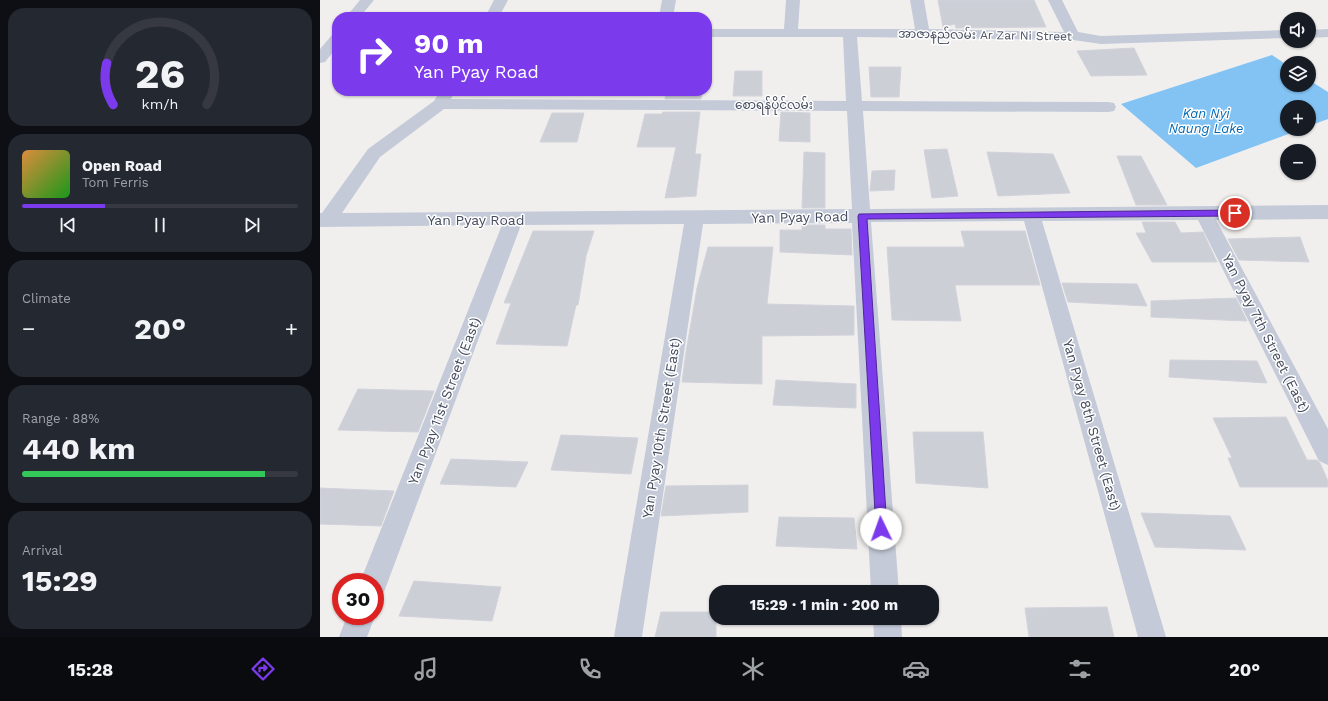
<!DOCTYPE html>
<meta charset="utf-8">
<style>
body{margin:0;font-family:"Work Sans","Noto Sans Myanmar",sans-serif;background:#242831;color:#f1f3f6;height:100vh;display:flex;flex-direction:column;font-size:15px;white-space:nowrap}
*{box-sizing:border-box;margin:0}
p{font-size:13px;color:#9ea1a6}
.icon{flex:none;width:22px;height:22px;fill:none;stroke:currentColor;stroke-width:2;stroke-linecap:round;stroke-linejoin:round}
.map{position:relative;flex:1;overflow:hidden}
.details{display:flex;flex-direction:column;gap:8px;padding:8px;background:#0d0f14;width:320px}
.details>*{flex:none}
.hud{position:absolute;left:12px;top:12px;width:380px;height:84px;border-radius:16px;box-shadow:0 1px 3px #0004;background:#7c3aed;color:#fff;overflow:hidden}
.controls{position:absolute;left:960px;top:12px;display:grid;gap:8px}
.controls a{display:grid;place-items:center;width:36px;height:36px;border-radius:50%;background:#171b24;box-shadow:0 1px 3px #0004;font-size:20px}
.speed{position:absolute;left:12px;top:573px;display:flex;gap:8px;font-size:20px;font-weight:700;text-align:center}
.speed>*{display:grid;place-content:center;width:52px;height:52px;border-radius:50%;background:#171b24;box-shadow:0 1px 3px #0004;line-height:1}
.speed .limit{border:6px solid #d22;background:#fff;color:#111}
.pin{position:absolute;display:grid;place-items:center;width:34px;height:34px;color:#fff;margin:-17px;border:2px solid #fff;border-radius:50%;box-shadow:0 1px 4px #0007}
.me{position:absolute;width:44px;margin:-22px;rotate:357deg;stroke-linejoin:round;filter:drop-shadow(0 0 3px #0008)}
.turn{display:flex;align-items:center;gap:14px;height:84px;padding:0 16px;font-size:18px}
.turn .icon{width:52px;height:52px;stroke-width:2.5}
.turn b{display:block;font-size:28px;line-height:34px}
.big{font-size:30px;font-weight:700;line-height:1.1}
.details .widget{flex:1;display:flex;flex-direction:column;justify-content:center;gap:6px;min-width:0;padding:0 14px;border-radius:16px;background:#242831}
.details .dial{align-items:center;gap:0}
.dial svg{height:104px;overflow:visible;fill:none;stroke:#363941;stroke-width:7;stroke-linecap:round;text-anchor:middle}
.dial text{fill:#f1f3f6;stroke:none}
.song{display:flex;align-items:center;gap:12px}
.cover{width:48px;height:48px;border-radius:6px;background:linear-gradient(135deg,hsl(30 70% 55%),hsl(120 70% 35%))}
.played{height:4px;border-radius:2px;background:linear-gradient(90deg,#7c3aed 30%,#363941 30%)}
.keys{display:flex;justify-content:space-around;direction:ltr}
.heat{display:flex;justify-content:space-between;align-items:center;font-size:22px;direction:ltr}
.charge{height:6px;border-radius:3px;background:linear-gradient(90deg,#34c759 88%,#363941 0)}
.trip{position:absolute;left:389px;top:585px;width:230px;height:40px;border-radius:16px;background:#171b24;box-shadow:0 1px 3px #0004;font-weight:700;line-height:40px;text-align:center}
.dock{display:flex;height:64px;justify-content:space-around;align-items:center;background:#090b0e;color:#9ea1a6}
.dock .icon{width:28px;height:28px}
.dock .current{color:#7c3aed}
.dock b{font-size:18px;color:#f1f3f6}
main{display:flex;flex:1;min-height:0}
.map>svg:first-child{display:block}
</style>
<main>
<section class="details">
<div class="widget dial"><svg viewBox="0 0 100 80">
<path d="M14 69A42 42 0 1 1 86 69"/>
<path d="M14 69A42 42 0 0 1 9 37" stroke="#7c3aed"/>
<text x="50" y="56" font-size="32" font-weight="700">26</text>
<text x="50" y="72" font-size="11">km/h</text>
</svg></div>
<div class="widget">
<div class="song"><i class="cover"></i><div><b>Open Road</b><p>Tom Ferris</p></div></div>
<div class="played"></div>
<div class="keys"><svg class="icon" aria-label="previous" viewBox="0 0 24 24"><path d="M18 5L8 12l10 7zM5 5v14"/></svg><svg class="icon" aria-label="pause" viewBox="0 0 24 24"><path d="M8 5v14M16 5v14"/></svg><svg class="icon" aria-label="next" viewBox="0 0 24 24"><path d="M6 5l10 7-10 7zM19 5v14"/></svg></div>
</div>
<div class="widget"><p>Climate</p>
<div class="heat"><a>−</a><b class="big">20°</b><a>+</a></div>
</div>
<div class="widget"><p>Range · 88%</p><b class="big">440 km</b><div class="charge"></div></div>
<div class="widget"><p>Arrival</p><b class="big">15:29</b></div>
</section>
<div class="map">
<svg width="1008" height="637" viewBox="0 0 1008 637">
<rect width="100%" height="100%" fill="#f1efee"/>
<!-- water -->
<polygon fill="#82c3f4" points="952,55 967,65 967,85 989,85 989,80 1008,92 1008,119 989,126 989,107 967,107 967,129 982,129 876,168 801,104"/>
<!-- building -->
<g fill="#cdcfd7" stroke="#d2d2db">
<polygon points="618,0 714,0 726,27 636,28 635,24 623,27"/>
<polygon points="814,48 827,75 771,76 757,51"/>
<polygon points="549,67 581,67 579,97 551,97"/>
<polygon points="415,71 442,71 442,96 413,96"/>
<polygon points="346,91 382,91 381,99 345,99"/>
<polygon points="343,112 380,112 375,154 381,154 376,196 345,198 356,147 317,147 325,114 342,114"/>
<polygon points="461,112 490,113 490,142 459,141"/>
<polygon points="232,113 264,113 257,142 220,142"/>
<polygon points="627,149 638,196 612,198 604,150"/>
<polygon points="484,152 505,153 505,208 482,208"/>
<polygon points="667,152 733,154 750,193 678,196"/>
<polygon points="797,156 821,156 847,205 816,205"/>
<polygon points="575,170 574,190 550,191 552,171"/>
<polygon points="822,222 855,222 861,233 883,232 897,262 832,262 816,233 826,233"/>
<polygon points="482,225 505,225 505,229 531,229 532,255 460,252 460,230 482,230"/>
<polygon points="213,231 274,231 266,256 258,305 256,305 247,346 176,344 191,303 184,303"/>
<polygon points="641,231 705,231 720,285 635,285 641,321 572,320 567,247 645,247"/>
<polygon points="980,237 989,262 919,260 908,239"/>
<polygon points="388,247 453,247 447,304 534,306 534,335 442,336 442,384 362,382 366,352 377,288"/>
<polygon points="742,283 817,284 827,306 748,302"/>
<polygon points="916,298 927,321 831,317 831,301"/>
<polygon points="850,360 937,361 947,383 849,377"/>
<polygon points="456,380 536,384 536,408 453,405"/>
<polygon points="38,389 114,391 98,432 18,430"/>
<polygon points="966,417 987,460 997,460 1000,463 1008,481 1008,487 920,487 908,458 912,458 893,418"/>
<polygon points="593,432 663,432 668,488 596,483"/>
<polygon points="241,435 318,438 311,474 231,470"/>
<polygon points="131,459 208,462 196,487 120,484"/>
<polygon points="428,485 428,512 341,516 346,486"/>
<polygon points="0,488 74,491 61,526 0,524"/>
<polygon points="821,513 910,516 926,550 835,547"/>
<polygon points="459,517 534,518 537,549 456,546"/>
<polygon points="94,581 181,587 172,621 79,616"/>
<polygon points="787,607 794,637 709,637 705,608"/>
<polygon points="341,612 396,612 396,637 335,637"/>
</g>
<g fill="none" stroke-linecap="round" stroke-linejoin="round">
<!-- minor -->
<g fill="#c4cad8" fill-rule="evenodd">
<polygon points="40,0 54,0 40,17 26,17"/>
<polygon points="174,0 188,0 179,17 165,17"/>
<polygon points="342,0 356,0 353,17 339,17"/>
<path d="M466,0h14l-2,29h117l-5,-29h14l5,29 135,3 -16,-32h14l16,32 23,4 186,-6v8l-186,6 -28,-4 -216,-3 5,64 246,1 6,1 2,4 -2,4 -6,1 -245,-1 7,98 458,-4v14l-112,1 112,209v36l-9,-4 -121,-241 -156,1 124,416h-28l-114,-416 -153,1 28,370h-28l-19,-369 -149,1 -61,413h-28l70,-413 -163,1 -137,367 -9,3v-13h-15l142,-357 -182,2v-14h2l46,-64 66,-48 6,-10h12l2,2 -3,6 395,2 -3,-64h-136v-8h77zM124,109l403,2 5,98 -510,4 38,-56z"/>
<polygon points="1008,29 1008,37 989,38 989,30"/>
<polygon points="17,34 17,47 5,62 0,63 0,49 12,35"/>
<polygon points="27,616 55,616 47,637 19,637"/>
<polygon points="553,618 581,618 582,637 554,637"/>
</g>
</g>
<!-- route -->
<polygon fill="#7c3aed" stroke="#51269a" points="915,210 919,213 915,216 547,219 567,529 565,533 561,535 557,533 556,529 538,216 539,214"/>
<g text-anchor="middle" stroke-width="3" stroke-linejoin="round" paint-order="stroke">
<!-- far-street labels -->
<g font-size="12" fill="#454c5e" stroke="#fff">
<text transform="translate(665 35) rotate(1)" y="4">အာဇာနည်လမ်း Ar Zar Ni Street</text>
<text x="454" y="109">စောရန်ပိုင်လမ်း</text>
</g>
<!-- far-water labels -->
<g font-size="13" font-style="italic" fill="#0068b5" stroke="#fff">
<text x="886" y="118">Kan Nyi<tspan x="886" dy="15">Naung Lake</tspan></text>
</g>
<!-- street labels -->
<g font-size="14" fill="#454c5e" stroke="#fff">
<text transform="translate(480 217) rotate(-1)" y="5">Yan Pyay Road</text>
<text x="156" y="225">Yan Pyay Road</text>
<text transform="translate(946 333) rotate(63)" y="5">Yan Pyay 7th Street (East)</text>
<text transform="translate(124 401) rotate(-69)" y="5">Yan Pyay 11st Street (East)</text>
<text transform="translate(772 425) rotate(74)" y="5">Yan Pyay 8th Street (East)</text>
<text transform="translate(341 428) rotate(-81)" y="5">Yan Pyay 10th Street (East)</text>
</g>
</g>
</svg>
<div class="controls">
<a><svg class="icon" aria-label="sound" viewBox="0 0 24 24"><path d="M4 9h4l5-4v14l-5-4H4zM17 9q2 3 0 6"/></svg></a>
<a><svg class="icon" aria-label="layers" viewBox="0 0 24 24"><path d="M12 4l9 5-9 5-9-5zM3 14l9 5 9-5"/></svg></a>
<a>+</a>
<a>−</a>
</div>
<div class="speed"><div class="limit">30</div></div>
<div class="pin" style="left:915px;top:213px;background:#d93025"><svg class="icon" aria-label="arrive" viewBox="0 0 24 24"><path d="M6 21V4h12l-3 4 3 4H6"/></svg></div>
<svg class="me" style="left:561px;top:529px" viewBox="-20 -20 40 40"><circle r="19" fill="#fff"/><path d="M0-13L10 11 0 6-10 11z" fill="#7c3aed"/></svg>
<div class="trip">15:29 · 1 min · 200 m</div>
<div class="hud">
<div class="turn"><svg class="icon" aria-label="right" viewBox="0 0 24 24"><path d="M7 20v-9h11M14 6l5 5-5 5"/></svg><div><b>90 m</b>Yan Pyay Road</div></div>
</div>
</div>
</main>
<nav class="dock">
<b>15:28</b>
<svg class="icon current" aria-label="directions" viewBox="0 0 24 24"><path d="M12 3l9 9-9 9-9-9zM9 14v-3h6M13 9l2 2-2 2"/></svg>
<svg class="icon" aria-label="music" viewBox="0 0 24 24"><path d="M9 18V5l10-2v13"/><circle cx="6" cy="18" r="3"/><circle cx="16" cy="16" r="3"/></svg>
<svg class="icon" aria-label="phone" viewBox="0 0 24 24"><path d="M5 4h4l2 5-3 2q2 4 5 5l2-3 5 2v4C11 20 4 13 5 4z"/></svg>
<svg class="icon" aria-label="climate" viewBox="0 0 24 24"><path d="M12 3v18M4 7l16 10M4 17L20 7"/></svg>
<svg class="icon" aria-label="car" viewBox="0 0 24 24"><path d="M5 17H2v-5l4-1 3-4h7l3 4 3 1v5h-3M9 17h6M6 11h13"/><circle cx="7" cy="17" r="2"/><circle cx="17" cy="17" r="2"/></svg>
<svg class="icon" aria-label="filters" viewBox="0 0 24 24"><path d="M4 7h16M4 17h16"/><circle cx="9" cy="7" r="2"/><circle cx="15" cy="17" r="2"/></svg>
<b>20°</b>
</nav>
